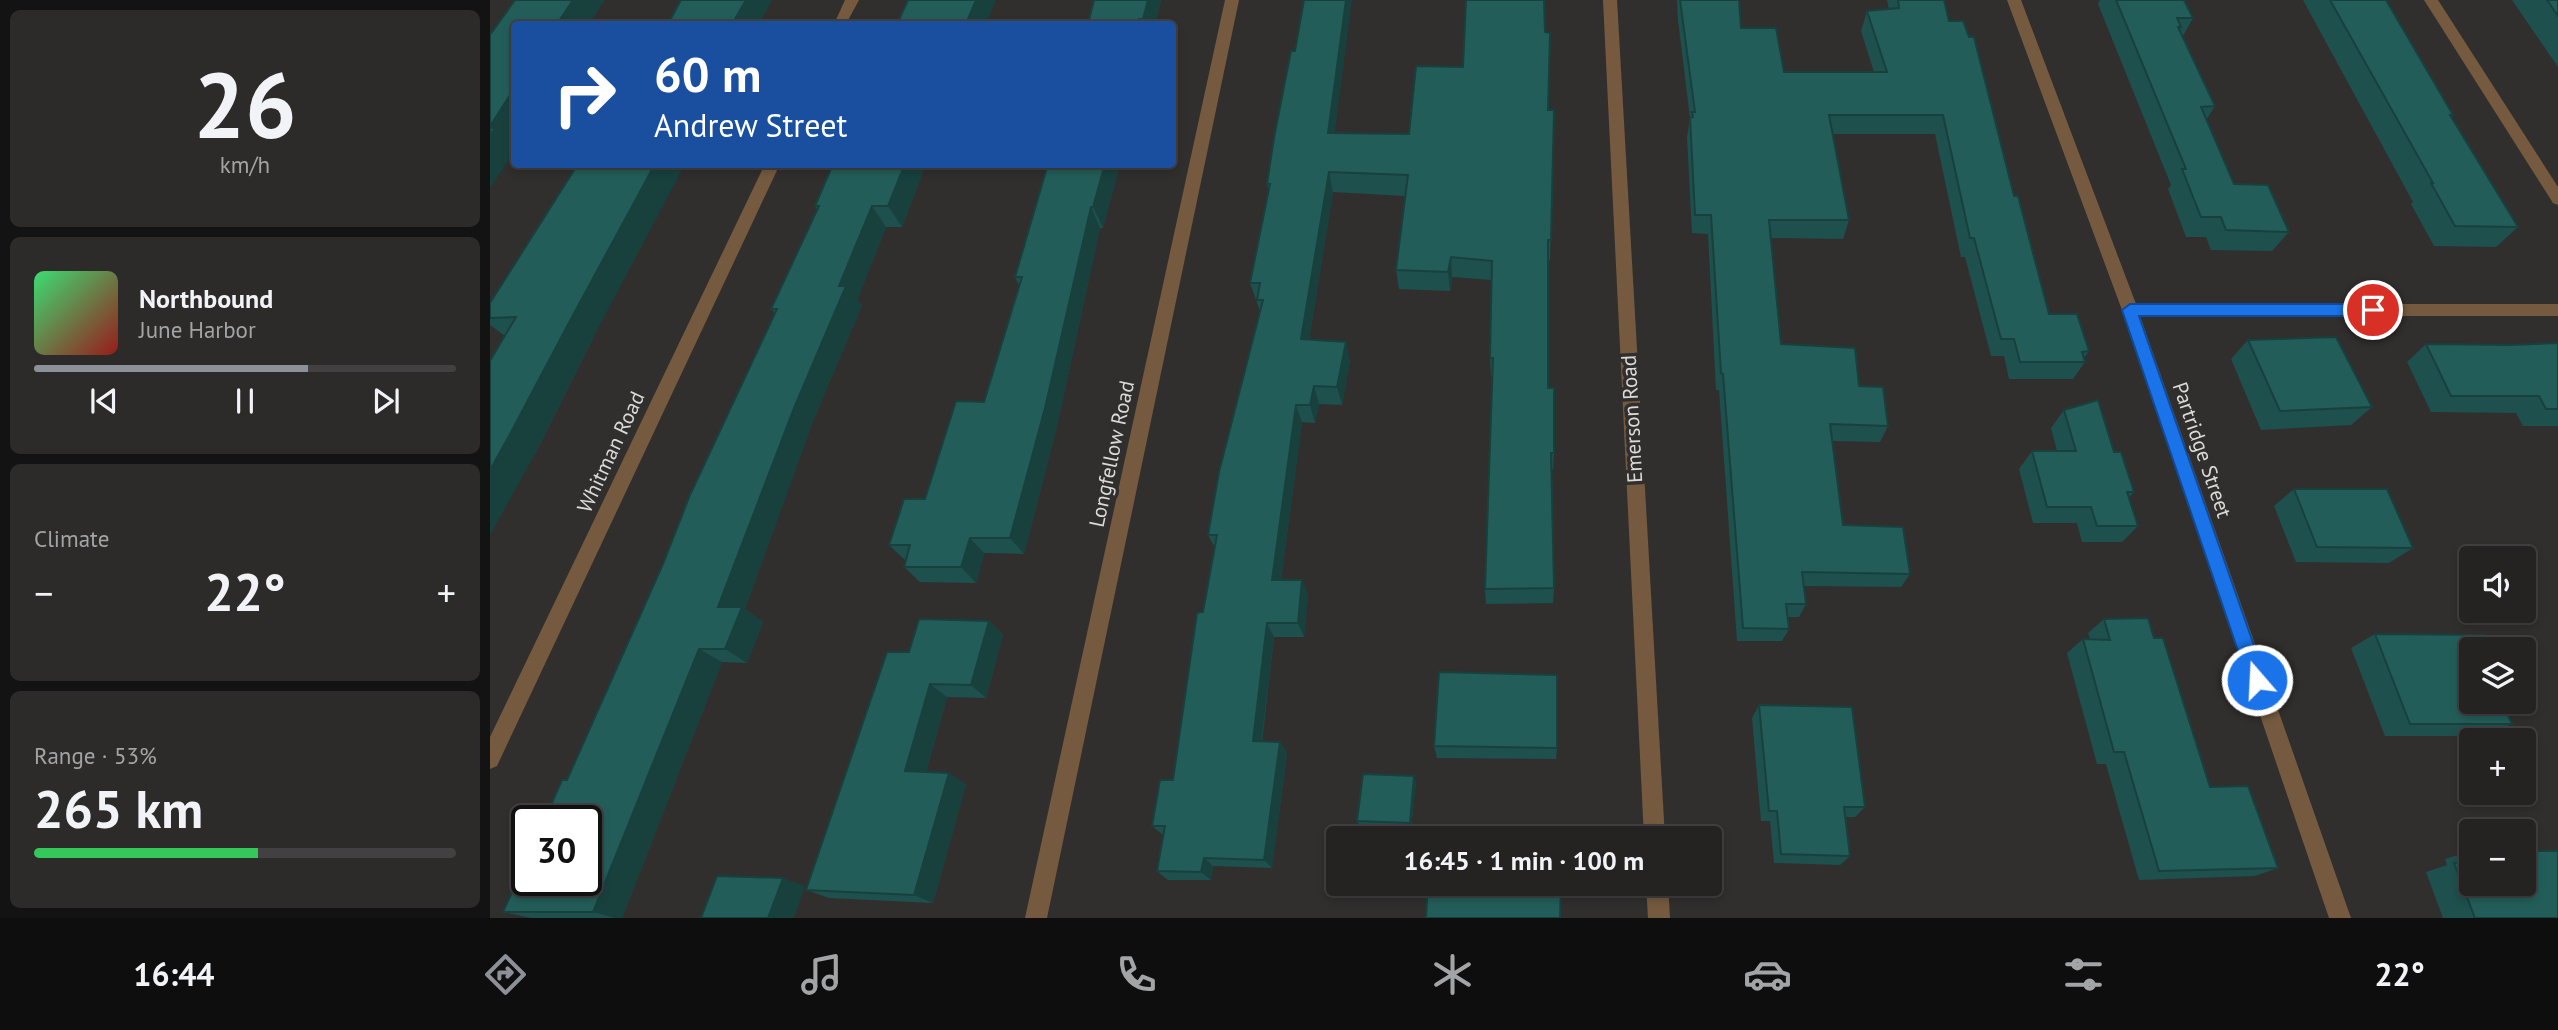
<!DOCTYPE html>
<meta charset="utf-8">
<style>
body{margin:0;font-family:"PT Sans",sans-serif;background:#2d2b2a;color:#f1f3f6;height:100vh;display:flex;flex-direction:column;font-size:26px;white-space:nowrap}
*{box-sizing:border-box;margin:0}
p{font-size:23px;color:#a3a4a5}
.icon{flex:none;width:38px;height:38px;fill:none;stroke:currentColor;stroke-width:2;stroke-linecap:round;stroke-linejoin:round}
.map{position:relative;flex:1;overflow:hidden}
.sheet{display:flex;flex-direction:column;gap:10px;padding:10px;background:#141313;width:490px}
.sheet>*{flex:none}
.guide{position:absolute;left:21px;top:21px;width:665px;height:147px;border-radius:7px;box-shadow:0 4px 10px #0003,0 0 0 2px #424040;background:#1a4fa0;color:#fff;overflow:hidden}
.tools{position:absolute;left:1969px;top:546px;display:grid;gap:14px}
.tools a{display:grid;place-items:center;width:77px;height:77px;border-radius:7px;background:#252322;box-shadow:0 4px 10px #0003,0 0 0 2px #424040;font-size:35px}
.speed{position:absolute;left:21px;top:805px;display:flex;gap:14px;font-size:35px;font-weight:700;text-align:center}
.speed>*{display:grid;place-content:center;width:91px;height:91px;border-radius:50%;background:#252322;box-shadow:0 4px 10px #0003,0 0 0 2px #424040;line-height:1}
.speed .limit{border:4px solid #111;border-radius:10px;background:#fff;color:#111}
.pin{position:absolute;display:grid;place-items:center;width:60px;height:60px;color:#fff;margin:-30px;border:4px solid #fff;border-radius:50%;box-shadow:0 2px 7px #0007}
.me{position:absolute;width:77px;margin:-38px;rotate:341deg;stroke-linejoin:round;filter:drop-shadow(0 0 5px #0008)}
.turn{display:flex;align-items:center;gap:24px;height:147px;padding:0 28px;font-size:32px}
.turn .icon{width:91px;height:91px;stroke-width:2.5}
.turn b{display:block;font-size:49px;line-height:60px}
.big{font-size:52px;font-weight:600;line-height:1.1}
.sheet .tile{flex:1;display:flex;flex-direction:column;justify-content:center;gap:10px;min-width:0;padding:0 24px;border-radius:10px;background:#2d2b2a}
.sheet .dial{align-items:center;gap:0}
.dial b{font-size:91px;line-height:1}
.song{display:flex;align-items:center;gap:21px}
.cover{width:84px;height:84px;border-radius:10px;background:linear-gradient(135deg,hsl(140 70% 55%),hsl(0 70% 35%))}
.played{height:7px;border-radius:4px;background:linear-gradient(90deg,#8c9099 65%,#424040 65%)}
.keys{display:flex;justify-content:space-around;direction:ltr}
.heat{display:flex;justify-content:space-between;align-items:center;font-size:38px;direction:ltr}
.charge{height:10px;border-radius:5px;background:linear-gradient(90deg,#34c759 53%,#424040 0)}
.trip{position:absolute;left:836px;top:826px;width:396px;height:70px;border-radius:7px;background:#252322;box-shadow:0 4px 10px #0003,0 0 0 2px #424040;font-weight:600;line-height:70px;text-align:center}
.tabs{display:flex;height:112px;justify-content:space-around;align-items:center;background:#0f0e0e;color:#a3a4a5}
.tabs .icon{width:49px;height:49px}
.tabs .active{color:#8c9099}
.tabs b{font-size:32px;color:#f1f3f6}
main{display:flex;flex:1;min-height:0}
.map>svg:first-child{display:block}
</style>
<main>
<section class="sheet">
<div class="tile dial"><b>26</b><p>km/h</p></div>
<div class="tile">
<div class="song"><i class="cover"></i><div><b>Northbound</b><p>June Harbor</p></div></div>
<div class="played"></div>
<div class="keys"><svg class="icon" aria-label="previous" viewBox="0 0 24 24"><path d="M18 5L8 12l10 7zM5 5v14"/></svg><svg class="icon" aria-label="pause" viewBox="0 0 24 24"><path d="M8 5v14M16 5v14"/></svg><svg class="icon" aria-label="next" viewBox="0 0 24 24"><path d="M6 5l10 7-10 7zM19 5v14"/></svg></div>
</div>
<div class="tile"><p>Climate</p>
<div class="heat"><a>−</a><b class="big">22°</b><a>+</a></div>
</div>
<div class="tile"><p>Range · 53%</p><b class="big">265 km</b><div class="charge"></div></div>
</section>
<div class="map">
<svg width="2068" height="918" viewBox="0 0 2068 918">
<rect width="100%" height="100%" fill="#312f2d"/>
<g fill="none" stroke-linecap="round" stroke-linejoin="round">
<!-- minor -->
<g fill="#755a3f" fill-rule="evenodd">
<polygon points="355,0 369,0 356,24 344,24"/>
<polygon points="735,0 749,0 557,918 535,918"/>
<polygon points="1113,0 1127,0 1175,838 1154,838"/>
<polygon points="1517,0 1531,0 1646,304 2068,304 2068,316 1650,316 1861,918 1839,918 1632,310"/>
<polygon points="1934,0 1948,0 2068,187 2068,205 2063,203"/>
<polygon points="275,164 290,164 7,766 0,769 0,737"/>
<polygon points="1156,884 1178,884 1180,918 1158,918"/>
</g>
</g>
<!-- wall -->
<g fill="#1e504d">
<polygon points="604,0 671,0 665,24 598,24"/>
<polygon points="1187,0 1249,0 1251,28 1294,72 1384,72 1371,31 1377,11 1399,9 1397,0 1454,0 1459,21 1524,196 1559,314 1599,351 1594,358 1595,362 1583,379 1519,379 1514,356 1501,356 1475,257 1471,257 1445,134 1343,134 1359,220 1353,239 1280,238 1291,344 1369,386 1398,426 1390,442 1342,441 1353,525 1420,574 1411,587 1314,586 1316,604 1309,617 1297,617 1299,629 1292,641 1247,641 1229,390 1226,390 1218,234 1202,233 1197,137 1200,118 1188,20"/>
<polygon points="1610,0 1694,0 1703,18 1693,36 1725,106 1716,120 1744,184 1799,232 1782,251 1721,250 1716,237 1696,237 1678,189 1681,185 1608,4"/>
<polygon points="1813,0 1896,0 1963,115 1961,118 2028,227 2006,247 1944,246 1921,204 1923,202"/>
<polygon points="2022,0 2068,0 2068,67"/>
<polygon points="1055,32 1058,110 1064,110 1060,260 1058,260 1058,388 1064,453 1063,470 1062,470 1064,588 1063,603 996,604 995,589 1002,376 1001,376 1000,358 1002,280 962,277 960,291 909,289 906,270 915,196 843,192 819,340 860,361 852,405 829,404 825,423 812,422 791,580 812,580 818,595 814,637 784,637 772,742 790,742 797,753 782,868 723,866 721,880 678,880 667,871 673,835 662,826 683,780 725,548 718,535 770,311 760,283 779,191 777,184 845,133 919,134 973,67"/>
<polygon points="436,164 412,227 396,227 367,300 372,305 321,426 255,609 273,622 257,663 232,662 132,918 41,918 13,912 77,780 285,313 281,309 327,209 325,206"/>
<polygon points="630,164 613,228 610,228 567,426 534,554 494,553 486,583 430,582 414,567 416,561 399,545 435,499 494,402 529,285 525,277"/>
<polygon points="0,303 104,336 45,454 15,336 0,325"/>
<polygon points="1758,340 1882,407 1861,425 1771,430 1741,359"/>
<polygon points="2068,343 2068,426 2033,426 2026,413 1941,412 1917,362 1936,344 2020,345"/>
<polygon points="1574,410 1624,452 1644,492 1639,497 1648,526 1632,542 1592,542 1587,523 1543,523 1529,469 1542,451 1567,451 1561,428"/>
<polygon points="1804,489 1923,548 1899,563 1806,562 1784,506"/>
<polygon points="1614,619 1664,638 1720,787 1788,868 1765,876 1649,880 1616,764 1607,764 1577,653 1593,639 1600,639 1598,633"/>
<polygon points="499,621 513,635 496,698 457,697 436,772 476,784 443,903 339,898 316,890 419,652"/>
<polygon points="1885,634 1981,649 2022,724 1993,736 1895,736 1861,648"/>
<polygon points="1269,705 1375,807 1365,817 1356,817 1360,856 1350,865 1284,863 1280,821 1271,821 1262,718"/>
<polygon points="944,746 1067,748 1066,759 947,758"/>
<polygon points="926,782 921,828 870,826 867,821"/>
<polygon points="1981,851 1981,884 2068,918 1953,918 1936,872 1957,865 1955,859"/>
</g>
<!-- shaded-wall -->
<g fill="#18413e">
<polygon points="83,0 115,0 99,24 67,24"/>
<polygon points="256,0 282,0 269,24 242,24"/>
<polygon points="486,0 506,0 496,24 476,24"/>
<polygon points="658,0 671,0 665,24 655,24 653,19"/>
<polygon points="856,0 862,0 842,154 838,133"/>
<polygon points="24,89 24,143 23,145 24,147 24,152 0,188 0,126"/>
<polygon points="165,164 195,164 104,336 45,454 0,535 0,470 82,317"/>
<polygon points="415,164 436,164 412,227 398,206"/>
<polygon points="615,164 630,164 613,228 603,207"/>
<polygon points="839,172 843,192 816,358 811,339"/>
<polygon points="382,206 396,227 367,300 372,305 321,426 255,609 273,622 257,663 235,649 228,607 349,286"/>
<polygon points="601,207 610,228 567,426 534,554 520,538"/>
<polygon points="961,257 962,277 960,291 958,272"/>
<polygon points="856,342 860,361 852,405 847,387"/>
<polygon points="824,386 829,404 825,423 820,405"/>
<polygon points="806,405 812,422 789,595 782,580"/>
<polygon points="480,538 494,553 486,583 471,567"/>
<polygon points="812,580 818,595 814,637 808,623"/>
<polygon points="499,621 513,635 496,698 481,685"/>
<polygon points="777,623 784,637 770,753 763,741"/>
<polygon points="209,649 232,662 132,918 125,918 103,912"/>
<polygon points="440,684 457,697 433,782 415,771"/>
<polygon points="790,742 797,753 782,868 774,860"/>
<polygon points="459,773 476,784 443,903 424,895"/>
<polygon points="924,776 926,782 921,828 920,823"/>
<polygon points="714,858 723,866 721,880 711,872"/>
<polygon points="293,878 315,886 304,918 278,918"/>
</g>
<!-- building -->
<g fill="#235d59" stroke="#18413e" stroke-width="2">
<polygon points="25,0 83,0 67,24 24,24 24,89 0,126 0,35"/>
<polygon points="191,0 256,0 242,24 178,24"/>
<polygon points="418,0 486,0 476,24 407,24"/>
<polygon points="604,0 658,0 653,19 649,19 648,24 598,24"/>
<polygon points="814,0 856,0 838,133 919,134 926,66 973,67 976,0 1054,0 1055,32 1060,33 1058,110 1064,110 1061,240 1058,240 1058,388 1064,388 1064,453 1061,453 1064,588 995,589 1003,358 1000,358 1002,261 961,257 958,272 906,270 918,175 839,172 811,339 856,342 847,387 824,386 820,405 806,405 782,580 812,580 808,623 777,623 763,741 790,742 774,860 714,858 711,872 667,871 675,826 662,826 670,780 683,780 707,613 713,612 727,535 718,535 729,472 773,300 767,300 770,283 760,283 780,184 777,184 784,138 801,51 805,51"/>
<polygon points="1190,0 1249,0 1251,28 1286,28 1294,72 1397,72 1377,11 1409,8 1408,0 1454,0 1459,21 1473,21 1479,37 1484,37 1524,196 1528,196 1559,314 1587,314 1599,351 1592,352 1595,362 1530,362 1524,339 1511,339 1484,238 1480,238 1453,115 1339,115 1359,220 1279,220 1291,344 1365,348 1369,386 1393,387 1398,426 1340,424 1353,525 1413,527 1420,574 1312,572 1316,604 1296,604 1299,629 1253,628 1233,374 1231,373 1221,215 1205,215 1200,118 1203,117 1202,112 1205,112"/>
<polygon points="1626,0 1694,0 1703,18 1687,18 1691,27 1688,27 1725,106 1711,107 1744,184 1778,185 1799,232 1736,230 1731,217 1711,217 1692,169 1696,169"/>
<polygon points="1840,0 1896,0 1963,115 1960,115 2028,227 1965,226 1941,183 1943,183"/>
<polygon points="2057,0 2068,0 2068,16"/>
<polygon points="0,128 5,128 0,135"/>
<polygon points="88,164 165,164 82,317 19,436 0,470 0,361 26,317 0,318 0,303"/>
<polygon points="343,164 415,164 398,206 382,206 349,286 356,286 304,408 228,607 252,607 235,649 209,649 103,912 13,912 37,859 37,880 96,880 96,821 54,821 72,780 77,780 173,564 200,495 287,309 281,309 329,206 325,206"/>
<polygon points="558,164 615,164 603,207 601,207 555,408 520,538 480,538 471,567 414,567 420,545 399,545 414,499 435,499 466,401 494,402 532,277 525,277"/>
<polygon points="1846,337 1882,407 1790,411 1758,340"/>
<polygon points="2068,343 2068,409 2056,409 2049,396 1961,396 1936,344 2020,345"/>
<polygon points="1608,400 1624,452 1631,452 1644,492 1637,492 1648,526 1607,526 1601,507 1557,507 1542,451 1586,451 1574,410"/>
<polygon points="1804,489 1897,489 1923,548 1827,547"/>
<polygon points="1658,618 1664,638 1673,638 1720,787 1758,786 1788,868 1669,871 1634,752 1624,752 1593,639 1620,640 1614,619"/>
<polygon points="429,619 499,621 481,685 440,684 415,771 459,773 424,895 316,890 397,652 419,652"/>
<polygon points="1885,634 1994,635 2001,649 1981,649 1981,702 2012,702 2022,724 1920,724"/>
<polygon points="949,672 1067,675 1067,748 944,746"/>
<polygon points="1269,705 1362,707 1375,807 1354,807 1360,856 1291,854 1287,811 1279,811"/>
<polygon points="873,774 924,776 920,823 867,821"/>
<polygon points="941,831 1061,834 1061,838 940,838"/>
<polygon points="2034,851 2068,851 2068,918 1985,918 1964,863 1981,863 1981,884 2034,884"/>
<polygon points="227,876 293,878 278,918 211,918"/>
<polygon points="938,884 1071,884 1070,918 936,918"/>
</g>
<!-- route -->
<polygon fill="#1a73e8" stroke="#114b97" stroke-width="2" points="1640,304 1883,304 1891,310 1883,316 1649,316 1776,680 1774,686 1767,689 1761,686 1758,680 1632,310"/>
<g text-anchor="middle" stroke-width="7" stroke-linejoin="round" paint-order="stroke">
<!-- street labels -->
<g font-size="21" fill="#dbdad9" stroke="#312f2d">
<text transform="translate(1142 419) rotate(-93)" y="7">Emerson Road</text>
<text transform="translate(1712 450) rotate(71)" y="7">Partridge Street</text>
<text transform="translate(121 452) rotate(-65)" y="7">Whitman Road</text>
<text transform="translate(622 454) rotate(-78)" y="7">Longfellow Road</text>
</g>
</g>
</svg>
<div class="tools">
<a><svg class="icon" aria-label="sound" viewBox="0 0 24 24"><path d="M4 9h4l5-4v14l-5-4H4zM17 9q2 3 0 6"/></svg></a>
<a><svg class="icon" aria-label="layers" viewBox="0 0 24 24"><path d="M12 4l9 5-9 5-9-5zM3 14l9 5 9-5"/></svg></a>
<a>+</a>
<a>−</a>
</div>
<div class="speed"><div class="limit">30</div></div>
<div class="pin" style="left:1883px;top:310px;background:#d93025"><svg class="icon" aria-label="arrive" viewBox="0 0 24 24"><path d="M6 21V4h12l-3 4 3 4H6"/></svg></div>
<svg class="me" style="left:1767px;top:680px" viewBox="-20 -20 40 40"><circle r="17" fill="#1a73e8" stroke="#fff" stroke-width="3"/><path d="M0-11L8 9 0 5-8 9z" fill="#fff"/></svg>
<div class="trip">16:45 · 1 min · 100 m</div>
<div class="guide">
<div class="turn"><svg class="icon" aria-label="right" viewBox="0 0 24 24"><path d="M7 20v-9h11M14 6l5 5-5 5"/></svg><div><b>60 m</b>Andrew Street</div></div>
</div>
</div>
</main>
<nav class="tabs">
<b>16:44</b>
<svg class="icon active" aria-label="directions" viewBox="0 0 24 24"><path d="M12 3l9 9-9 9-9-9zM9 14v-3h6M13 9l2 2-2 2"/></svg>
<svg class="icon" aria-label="music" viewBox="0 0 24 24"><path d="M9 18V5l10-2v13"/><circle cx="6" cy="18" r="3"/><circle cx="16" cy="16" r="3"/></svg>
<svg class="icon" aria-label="phone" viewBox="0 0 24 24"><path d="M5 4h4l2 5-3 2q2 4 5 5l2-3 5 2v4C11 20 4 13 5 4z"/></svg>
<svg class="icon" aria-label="climate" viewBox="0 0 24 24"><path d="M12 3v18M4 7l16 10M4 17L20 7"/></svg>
<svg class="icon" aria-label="car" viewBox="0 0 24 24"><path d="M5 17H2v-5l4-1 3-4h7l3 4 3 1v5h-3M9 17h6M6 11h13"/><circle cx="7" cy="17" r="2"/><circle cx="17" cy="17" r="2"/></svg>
<svg class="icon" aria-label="filters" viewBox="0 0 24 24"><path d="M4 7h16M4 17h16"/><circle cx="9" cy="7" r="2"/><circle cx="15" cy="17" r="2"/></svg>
<b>22°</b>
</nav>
